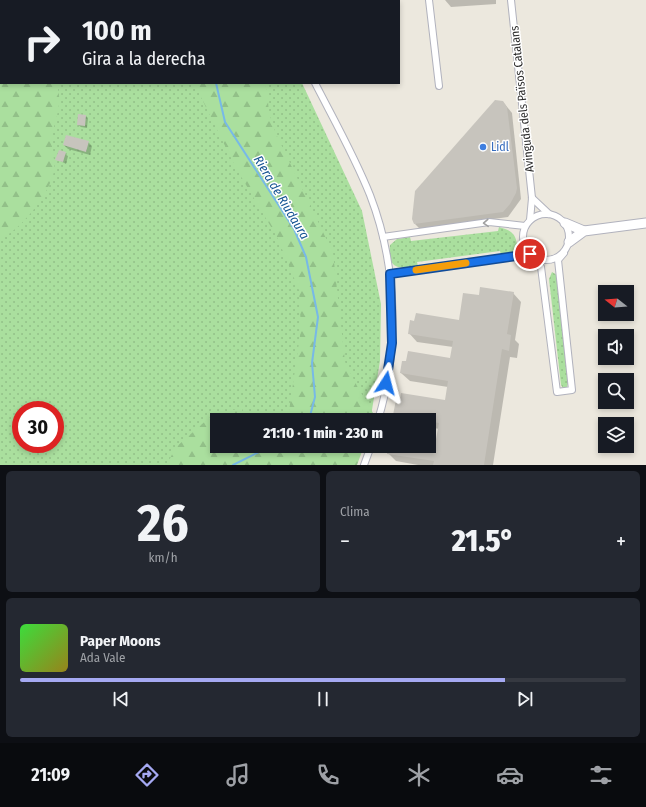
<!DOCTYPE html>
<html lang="es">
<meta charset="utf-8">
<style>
body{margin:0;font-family:"Fira Sans Condensed",sans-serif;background:#242831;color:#f1f3f6;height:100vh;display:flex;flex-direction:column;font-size:15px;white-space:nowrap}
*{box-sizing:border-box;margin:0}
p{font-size:13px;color:#9ea1a6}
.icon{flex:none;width:22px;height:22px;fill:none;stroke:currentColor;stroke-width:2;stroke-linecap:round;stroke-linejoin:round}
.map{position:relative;height:465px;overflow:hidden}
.sheet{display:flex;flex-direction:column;gap:6px;padding:6px;background:#0d0f14;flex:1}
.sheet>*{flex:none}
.top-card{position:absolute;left:0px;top:0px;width:400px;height:84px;box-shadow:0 2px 6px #0003;background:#171b24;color:#f1f3f6;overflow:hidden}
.needle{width:26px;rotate:287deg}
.tools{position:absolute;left:598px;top:285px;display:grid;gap:8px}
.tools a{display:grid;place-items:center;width:36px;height:36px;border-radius:0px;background:#171b24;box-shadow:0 2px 6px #0003;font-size:20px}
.speed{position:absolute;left:12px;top:401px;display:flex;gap:8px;font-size:20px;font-weight:700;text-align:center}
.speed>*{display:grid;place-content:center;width:52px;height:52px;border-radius:50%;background:#171b24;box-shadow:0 2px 6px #0003;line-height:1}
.speed .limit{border:6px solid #d22;background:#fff;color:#111}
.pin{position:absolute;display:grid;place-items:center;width:34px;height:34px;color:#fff;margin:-17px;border:2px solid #fff;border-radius:50%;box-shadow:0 1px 4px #0007}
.me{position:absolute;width:44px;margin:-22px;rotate:9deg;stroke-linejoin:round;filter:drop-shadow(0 0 3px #0008)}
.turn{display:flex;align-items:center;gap:14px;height:84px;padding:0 16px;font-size:18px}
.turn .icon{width:52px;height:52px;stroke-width:2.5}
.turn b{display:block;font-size:28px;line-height:34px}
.big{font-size:30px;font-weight:800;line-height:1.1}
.sheet .tile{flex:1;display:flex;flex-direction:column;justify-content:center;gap:6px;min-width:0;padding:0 14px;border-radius:6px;background:#242831}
.sheet .dial{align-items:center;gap:0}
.dial b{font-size:52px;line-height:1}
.song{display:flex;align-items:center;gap:12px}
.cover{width:48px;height:48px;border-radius:6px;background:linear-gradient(135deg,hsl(120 70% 55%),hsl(50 70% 35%))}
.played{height:4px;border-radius:2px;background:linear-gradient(90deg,#a5a9f2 80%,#363941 80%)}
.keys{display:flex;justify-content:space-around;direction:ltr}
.heat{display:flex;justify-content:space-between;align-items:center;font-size:22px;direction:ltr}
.sheet .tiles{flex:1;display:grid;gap:6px;grid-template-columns:1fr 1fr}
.tile:last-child{grid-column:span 2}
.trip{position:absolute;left:210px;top:413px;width:226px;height:40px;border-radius:0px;background:#171b24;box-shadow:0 2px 6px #0003;font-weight:800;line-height:40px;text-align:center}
.tabs{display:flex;height:64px;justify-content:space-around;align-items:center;background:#090b0e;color:#9ea1a6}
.tabs .icon{width:28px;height:28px}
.tabs .on{color:#a5a9f2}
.tabs b{font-size:18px;color:#f1f3f6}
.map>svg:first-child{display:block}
</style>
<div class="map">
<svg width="646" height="465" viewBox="0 0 646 465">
<defs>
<pattern id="green-dots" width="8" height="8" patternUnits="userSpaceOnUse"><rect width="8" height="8" fill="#aadf9e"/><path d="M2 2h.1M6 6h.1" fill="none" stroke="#92c088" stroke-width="1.8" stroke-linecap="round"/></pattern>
<pattern id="forest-firs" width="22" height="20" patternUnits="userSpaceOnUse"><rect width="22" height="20" fill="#aadf9e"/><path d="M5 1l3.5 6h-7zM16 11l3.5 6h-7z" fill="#92c088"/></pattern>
</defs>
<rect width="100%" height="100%" fill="#ece8de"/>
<!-- green -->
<g fill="url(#green-dots)" fill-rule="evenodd">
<path d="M0,0h275l-274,1v82h301l60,128 19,93 -1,57 -9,55 -2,4h-152v26h143l-6,19h-354zM21,410h34v34h-34z"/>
<path d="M499,227c11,3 17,6 18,18l-5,8 -11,2 -1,-4 -83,11 1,4c-19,3 -31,4 -28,-21l7,-6 13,-2 1,4 87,-10z"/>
<polygon points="552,272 557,275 568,383 567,387 563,388 561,385 549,279"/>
</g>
<!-- forest -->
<g fill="url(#forest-firs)">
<path d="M0,27l1,56h55c8,20 -1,34 -4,54 -2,11 4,23 2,34 -4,22 -33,59 -54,68z"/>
<polygon points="194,83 264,83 267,90 269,113 276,134 333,253 345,362 357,386 373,413 372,420 286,420 288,418 301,329 299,290 277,237 236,168"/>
<polygon points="243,408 239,420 217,420 217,446 230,446 230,448 235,446 364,446 357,465 167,465 175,448 210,417 218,413"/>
</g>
<!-- shadow -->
<g fill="#0003">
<polygon points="445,0 496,0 496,4 451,7"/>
<polygon points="503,102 512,113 521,199 508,217 420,229 415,224"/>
<polygon points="86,116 88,118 87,128 81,127 78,125"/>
<polygon points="88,142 92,146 90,155 68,149 64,145"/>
<polygon points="59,151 68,156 66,164 57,159"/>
<polygon points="513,293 521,302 515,340 519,344 517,358 510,357 493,465 418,465 396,461 388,453 389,446 429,446 429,439 437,441 439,429 429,427 429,420 399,420 394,415 446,401 448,387 410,381 401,373 451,359 453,347 417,342 409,333 460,321 480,296"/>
</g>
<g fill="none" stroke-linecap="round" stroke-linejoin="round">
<!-- stream -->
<g stroke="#77b9e7" stroke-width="2">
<polyline points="174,0 175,1"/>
<polyline points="216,83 225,122 294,229 306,257 318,317 312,363 315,397 310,416 307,420"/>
<polyline points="233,465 271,446"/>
</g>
</g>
<!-- building -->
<g fill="#c7c4bd">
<polygon points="495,100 503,101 507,107 517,188 516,193 510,204 503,212 414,224 412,219 415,191"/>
<polygon points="78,114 86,115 85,126 77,125"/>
<polygon points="66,135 89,141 86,152 63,145"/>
<polygon points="59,150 66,152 63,162 55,160"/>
<polygon points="480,287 514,292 507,334 511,335 509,351 502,349 484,465 433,465 434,461 387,454 388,446 429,446 429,438 436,439 439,423 393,415 396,400 400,401 401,393 445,400 448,381 400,373 402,361 406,361 408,351 450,358 453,341 408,334 410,320 414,321 416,313 459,320 463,293 479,295"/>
</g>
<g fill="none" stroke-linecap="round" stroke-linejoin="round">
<!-- street casing -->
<g stroke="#b1b2bd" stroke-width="8">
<g id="street">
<polyline points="285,0 286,1"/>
<polyline points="429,0 439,86"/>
<polyline points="511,0 532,198 530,220"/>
<path d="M315,83c19,37 40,74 55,112 27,70 30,153 8,225"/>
<polyline points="532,198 549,214"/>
<circle cx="546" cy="237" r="23"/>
<polyline points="383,237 489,222 525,226"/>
<polyline points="534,257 541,267 557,392 572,390 558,260 564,253"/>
<polyline points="390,274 530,254"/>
<polyline points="364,465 371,446"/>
</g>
</g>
<!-- secondary casing -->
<g stroke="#b1b2bd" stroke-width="11">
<g id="secondary">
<polyline points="565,223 584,231"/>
<polyline points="569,242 584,231 646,223"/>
</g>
</g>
<!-- street -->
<use href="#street" stroke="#fff" stroke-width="6"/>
<!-- secondary -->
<use href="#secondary" stroke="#fff" stroke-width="9"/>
</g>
<!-- one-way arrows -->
<defs><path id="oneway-chevron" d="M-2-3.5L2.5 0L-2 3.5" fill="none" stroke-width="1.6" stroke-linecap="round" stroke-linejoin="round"/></defs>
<use stroke="#a0a0a0" href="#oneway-chevron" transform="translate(486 223) rotate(177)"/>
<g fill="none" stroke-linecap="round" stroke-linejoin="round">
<!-- route casing -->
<g stroke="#114b97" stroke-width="10">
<polyline id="route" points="386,383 392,343 390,274 530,254"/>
</g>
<!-- route -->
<use href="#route" stroke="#1a73e8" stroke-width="7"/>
<!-- slow -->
<polyline stroke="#f59e0b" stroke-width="7" points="416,270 466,263"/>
</g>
<!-- markers -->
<circle fill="#3f7fe0" stroke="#fff" stroke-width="1.5" cx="483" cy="147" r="4"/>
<g text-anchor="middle" stroke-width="3" stroke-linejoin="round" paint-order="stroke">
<!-- street labels -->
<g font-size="12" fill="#2b2b2b" stroke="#fff">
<text transform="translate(522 99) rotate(-96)" y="4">Avinguda dels Països Catalans</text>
</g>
<!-- shop labels -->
<g font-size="12" fill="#366cbe" stroke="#fff" text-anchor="start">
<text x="491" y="151">Lidl</text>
</g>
<!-- water labels -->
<g font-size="13" font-style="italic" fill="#165593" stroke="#fff">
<text transform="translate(282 197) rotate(59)" y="5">Riera de Riudaura</text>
</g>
</g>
</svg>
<div class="tools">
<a><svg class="needle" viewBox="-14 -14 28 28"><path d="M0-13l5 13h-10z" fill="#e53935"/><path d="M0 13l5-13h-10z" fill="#9ea1a6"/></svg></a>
<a><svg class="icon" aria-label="sound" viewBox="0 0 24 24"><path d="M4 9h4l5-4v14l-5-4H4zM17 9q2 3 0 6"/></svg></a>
<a><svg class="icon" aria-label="search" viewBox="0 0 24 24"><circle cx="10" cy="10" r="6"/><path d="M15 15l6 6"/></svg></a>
<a><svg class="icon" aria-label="layers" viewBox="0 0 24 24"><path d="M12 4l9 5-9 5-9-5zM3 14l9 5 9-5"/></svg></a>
</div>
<div class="speed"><div class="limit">30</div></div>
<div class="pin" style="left:530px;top:254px;background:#d93025"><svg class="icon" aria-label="arrive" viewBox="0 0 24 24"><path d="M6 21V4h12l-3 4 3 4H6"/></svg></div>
<svg class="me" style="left:386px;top:383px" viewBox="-20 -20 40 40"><path d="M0-17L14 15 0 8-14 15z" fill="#1a73e8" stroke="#fff" stroke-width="4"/></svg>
<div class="trip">21:10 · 1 min · 230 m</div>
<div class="top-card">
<div class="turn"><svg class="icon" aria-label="right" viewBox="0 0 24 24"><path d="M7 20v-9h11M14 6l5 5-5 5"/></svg><div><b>100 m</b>Gira a la derecha</div></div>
</div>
</div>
<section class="sheet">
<div class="tiles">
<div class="tile dial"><b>26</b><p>km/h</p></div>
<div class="tile"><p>Clima</p>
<div class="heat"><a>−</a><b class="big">21.5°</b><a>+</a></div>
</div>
<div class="tile">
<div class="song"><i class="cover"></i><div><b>Paper Moons</b><p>Ada Vale</p></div></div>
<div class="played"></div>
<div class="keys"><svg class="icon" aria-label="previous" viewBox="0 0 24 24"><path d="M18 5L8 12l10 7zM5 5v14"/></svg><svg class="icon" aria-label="pause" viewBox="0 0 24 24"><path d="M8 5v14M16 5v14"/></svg><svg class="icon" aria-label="next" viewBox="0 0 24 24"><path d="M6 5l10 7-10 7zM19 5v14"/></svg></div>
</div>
</div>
</section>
<nav class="tabs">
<b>21:09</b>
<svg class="icon on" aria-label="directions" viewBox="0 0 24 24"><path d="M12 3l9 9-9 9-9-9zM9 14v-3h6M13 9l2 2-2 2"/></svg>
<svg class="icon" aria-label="music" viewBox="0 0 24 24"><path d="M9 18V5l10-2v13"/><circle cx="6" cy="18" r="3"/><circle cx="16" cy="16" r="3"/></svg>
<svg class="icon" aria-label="phone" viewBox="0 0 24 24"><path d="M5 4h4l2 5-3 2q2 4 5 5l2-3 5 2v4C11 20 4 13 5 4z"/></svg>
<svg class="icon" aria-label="climate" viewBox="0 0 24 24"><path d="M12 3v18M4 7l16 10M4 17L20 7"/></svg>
<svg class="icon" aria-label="car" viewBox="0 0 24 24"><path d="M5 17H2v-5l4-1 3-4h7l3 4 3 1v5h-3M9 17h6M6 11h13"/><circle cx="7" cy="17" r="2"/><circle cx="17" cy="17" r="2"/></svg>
<svg class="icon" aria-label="filters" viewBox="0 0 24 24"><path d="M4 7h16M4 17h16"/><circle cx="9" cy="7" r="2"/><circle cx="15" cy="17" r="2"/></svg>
</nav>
